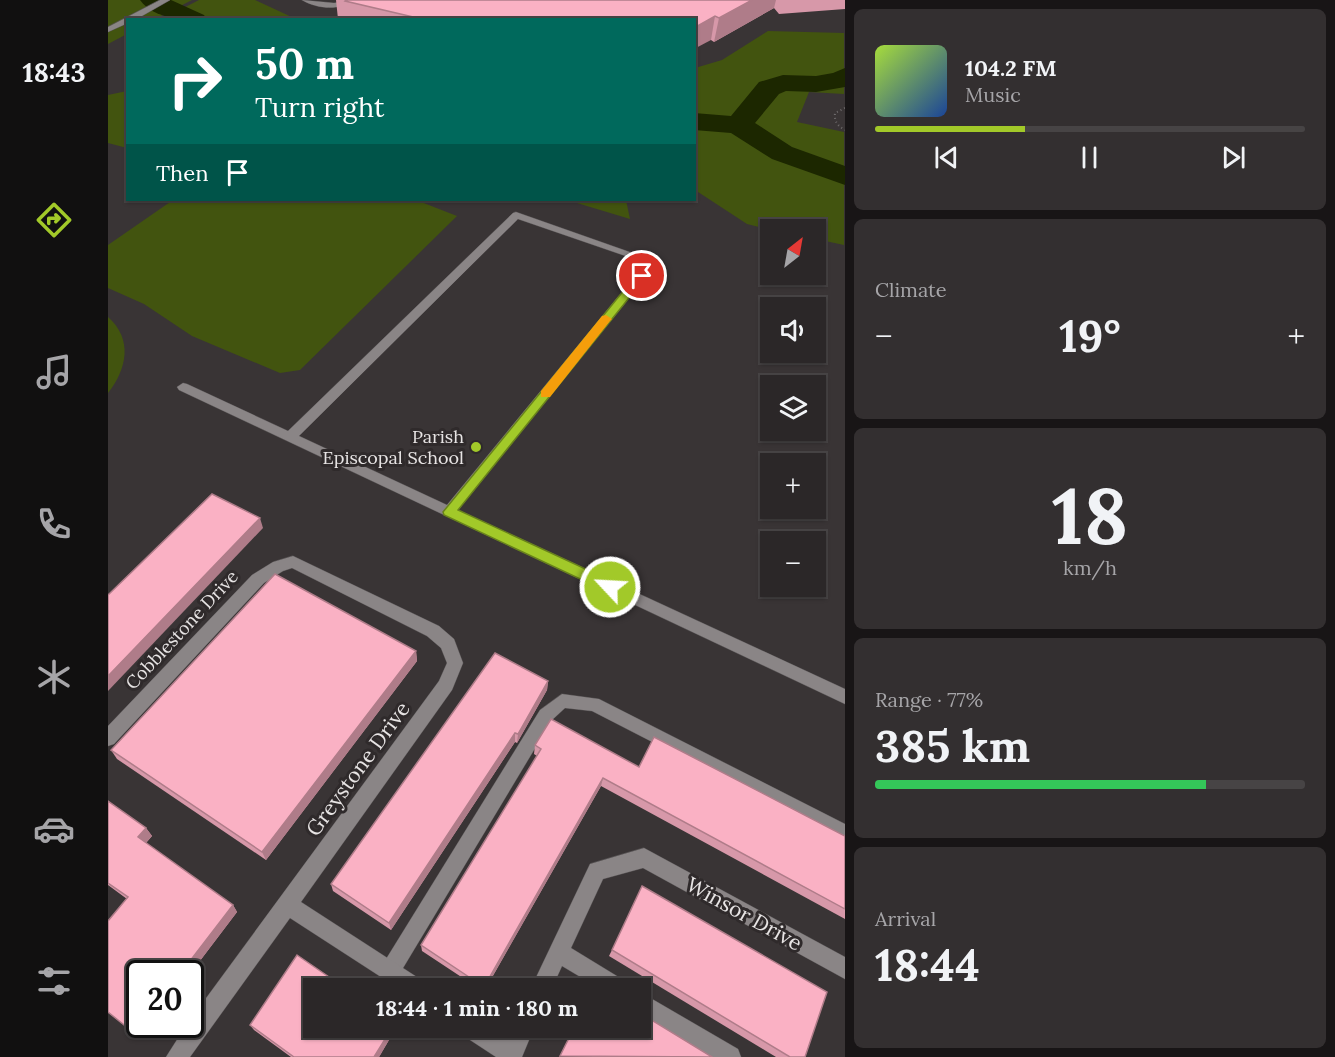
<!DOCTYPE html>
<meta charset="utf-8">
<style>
body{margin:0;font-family:Lora,serif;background:#332f30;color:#f1f3f6;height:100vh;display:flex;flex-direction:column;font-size:22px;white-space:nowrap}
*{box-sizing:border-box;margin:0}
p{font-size:20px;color:#a6a5a8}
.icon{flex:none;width:33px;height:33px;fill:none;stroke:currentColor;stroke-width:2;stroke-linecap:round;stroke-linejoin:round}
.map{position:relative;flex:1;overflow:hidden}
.drawer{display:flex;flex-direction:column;gap:9px;padding:9px;background:#181516;width:490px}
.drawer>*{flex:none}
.top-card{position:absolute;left:18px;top:18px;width:570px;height:183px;border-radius:0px;box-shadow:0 2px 4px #0004,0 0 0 2px #474445;background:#00695c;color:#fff;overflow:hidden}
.needle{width:39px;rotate:31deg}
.fabs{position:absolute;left:652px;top:219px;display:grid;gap:12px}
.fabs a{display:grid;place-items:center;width:66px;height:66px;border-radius:0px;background:#2b2728;box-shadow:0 2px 4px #0004,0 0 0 2px #474445;font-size:30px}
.speed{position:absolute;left:18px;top:960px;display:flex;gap:12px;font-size:30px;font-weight:700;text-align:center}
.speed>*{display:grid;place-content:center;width:78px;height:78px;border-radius:50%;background:#2b2728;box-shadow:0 2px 4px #0004,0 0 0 2px #474445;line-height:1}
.speed .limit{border:3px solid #111;border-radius:9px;background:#fff;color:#111}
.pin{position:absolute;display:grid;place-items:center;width:51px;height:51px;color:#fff;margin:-26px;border:3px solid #fff;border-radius:50%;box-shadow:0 2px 6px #0007}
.me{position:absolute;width:66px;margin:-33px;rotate:295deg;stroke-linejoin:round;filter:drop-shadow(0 0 4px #0008)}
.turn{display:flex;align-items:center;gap:21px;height:126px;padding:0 30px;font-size:27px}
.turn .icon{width:78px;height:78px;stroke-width:2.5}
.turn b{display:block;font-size:42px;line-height:51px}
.then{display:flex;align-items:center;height:57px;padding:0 30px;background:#0003;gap:12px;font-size:22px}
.big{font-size:45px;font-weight:700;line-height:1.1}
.drawer .card{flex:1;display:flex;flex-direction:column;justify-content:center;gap:9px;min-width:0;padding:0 21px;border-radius:9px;background:#332f30}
.drawer .dial{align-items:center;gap:0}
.dial b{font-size:78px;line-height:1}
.song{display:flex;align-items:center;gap:18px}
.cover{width:72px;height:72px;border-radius:9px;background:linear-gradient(135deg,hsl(80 70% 55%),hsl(220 70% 35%))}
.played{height:6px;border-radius:3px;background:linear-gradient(90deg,#a2c929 35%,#474445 35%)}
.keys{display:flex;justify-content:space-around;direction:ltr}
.heat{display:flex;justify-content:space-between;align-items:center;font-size:33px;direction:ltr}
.charge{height:9px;border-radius:4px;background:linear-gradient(90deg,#34c759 77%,#474445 0)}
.trip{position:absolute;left:195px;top:978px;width:348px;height:60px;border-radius:0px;background:#2b2728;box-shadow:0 2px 4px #0004,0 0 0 2px #474445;font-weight:700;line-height:60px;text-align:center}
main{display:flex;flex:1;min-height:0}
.menu{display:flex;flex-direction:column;width:108px;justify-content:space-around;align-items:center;background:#111010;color:#a6a5a8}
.menu .icon{width:42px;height:42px}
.menu .active{color:#a2c929}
.menu b{font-size:27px;color:#f1f3f6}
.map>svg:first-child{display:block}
</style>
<main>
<nav class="menu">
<b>18:43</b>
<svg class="icon active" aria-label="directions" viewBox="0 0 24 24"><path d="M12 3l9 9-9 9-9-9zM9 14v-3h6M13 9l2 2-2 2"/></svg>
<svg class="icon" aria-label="music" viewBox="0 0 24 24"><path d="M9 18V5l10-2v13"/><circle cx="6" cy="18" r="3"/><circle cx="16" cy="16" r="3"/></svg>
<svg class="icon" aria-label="phone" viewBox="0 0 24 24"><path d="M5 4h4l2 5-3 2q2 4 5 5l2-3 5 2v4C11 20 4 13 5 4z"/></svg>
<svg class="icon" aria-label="climate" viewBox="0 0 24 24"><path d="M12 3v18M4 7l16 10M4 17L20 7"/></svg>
<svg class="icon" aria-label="car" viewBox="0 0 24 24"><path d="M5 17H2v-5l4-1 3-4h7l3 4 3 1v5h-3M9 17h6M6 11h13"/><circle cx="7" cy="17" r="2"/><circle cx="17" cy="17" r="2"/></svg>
<svg class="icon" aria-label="filters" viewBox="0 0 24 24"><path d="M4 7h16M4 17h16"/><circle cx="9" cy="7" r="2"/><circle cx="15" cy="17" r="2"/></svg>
</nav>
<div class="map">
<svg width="737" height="1057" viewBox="0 0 737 1057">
<rect width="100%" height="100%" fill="#393435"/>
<!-- green -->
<g fill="#42540f">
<polygon points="0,0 84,0 47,19 20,20 19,34 0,44"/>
<polygon points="91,0 147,0 188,19 54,19"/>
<polygon points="660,31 736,33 736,94 701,92 689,122 736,132 736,245 708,239 708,230 663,230 639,224 587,190 587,68 614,60"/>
<polygon points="19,91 20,91 19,148 0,143 0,95"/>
<polygon points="65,200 308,200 349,216 192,370 172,373 84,336 36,304 0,288 0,245"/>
<polygon points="459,200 518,200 522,219"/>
<path d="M0,317c25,22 19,52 0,76z"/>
</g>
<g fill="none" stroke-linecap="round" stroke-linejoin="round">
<!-- river -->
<g fill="#1c2700" fill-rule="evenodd">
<path d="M32,0h31l33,15 3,5c-21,0 -53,0 -67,-20z"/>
<polygon points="737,68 737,87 708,92 678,91 671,94 647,123 684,147 737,166 737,185 664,159 623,133 586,130 586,113 623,116 651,82 675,75 708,76 725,73"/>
</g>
<!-- lane casing -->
<g stroke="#545051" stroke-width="1">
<g id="lane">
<polygon points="52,0 62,0 27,20 20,20 20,23 0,32 0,27"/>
<path d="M194,0l32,3 21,-3c-15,11 -38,9 -53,0z"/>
<path d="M408,212l142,50 -200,248 387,179v15l-666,-314 -2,-3 6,-4 4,1 101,47 225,-218zM410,219l128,44 -199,242 -148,-69z"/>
<polygon points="454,694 491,699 737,824 737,841 484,711 457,708 444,720 289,978 282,980 275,978 273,971 275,964 432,710"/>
</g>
</g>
<!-- street casing -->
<g stroke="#545051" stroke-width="1">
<g id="street">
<polygon points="185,556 331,626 346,639 355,663 344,690 193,902 315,981 318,988 290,988 182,918 82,1057 58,1057 79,1024 82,1024 82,1020 331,681 339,663 333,648 319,636 184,568 175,571 156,583 6,744 0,746 0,726 144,575 165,562"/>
<polygon points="536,848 737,957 737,979 535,868 495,879 463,948 517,981 520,988 491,988 454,966 444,988 423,988 482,864"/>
<polygon points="532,992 630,1049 633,1057 602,1057 532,1014"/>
<polygon points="353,1028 382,1028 400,1039 404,1028 426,1028 414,1057 388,1057 356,1036"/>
</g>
</g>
<!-- path -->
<path stroke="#6f6b6c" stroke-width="2" stroke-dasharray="1 3" stroke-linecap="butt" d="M737,108l-10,5c-1,9 3,13 10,17"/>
<!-- lane -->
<use href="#lane" fill="#8a8586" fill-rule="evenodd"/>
<!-- street -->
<use href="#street" fill="#8a8586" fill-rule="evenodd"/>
</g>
<!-- wall -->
<g fill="#d798a9">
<polygon points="228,0 737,0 737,9 671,14 666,8 606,42 603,40 586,20 233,20 230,19"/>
<polygon points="308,651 309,661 158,860 9,759 3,750"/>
<polygon points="440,681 439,690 409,743 407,742 283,930 225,891 223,884"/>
<polygon points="427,745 531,767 737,836 737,919 493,786 378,988 370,988 314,951 313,945 429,756 426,754"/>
<polygon points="0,801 38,828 44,836 38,843 125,905 129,912 82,974 32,974 32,1024 43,1024 33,1038 0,1012 0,921 19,899 0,885"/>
<polygon points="504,950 697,1057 668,1057 501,956"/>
<polygon points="142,1025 288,1028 271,1057 183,1057 146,1030"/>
</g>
<!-- shaded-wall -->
<g fill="#af7c89">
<polygon points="644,0 668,0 666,8 606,42 611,18"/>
<polygon points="607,16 603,40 586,49 586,28"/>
<polygon points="152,518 155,528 0,691 0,676"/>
<polygon points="308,651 309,661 158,860 154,852"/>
<polygon points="440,681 439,690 409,743 410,734"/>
<polygon points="407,733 407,742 283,930 281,923"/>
<polygon points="495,778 493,786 378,988 376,988"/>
<polygon points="38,828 44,836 36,845 30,837"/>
<polygon points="125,905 129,912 82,974 72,974"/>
<polygon points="33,1024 43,1024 33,1038 26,1033"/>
<polygon points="284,1028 288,1028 271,1057 266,1057"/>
</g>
<!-- building -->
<g fill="#fab1c4" stroke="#af7c89" stroke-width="1.5">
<polygon points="238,0 644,0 611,18 607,16 586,28 586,20 318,20 237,1"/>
<polygon points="104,494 152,518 0,676 0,595"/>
<polygon points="167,574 308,651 154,852 3,750"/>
<polygon points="387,653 440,681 410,734 407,733 281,923 223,884"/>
<polygon points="443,719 531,767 546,737 737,836 737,909 495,778 376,987 313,945 433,749 427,745"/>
<polygon points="0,801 38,828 30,837 125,905 72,974 32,974 32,1024 33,1024 26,1033 0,1012 0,921 20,897 0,883"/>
<polygon points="534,886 719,992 697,1057 682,1057 504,950"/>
<polygon points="189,955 237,988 206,988 206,1028 284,1028 266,1057 186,1057 142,1025"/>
<polygon points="487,984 494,988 485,988"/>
<polygon points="532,1013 604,1057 452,1056 466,1028 532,1028"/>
</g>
<!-- route -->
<polygon fill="#a2c929" stroke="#69831b" stroke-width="1.5" points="534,272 539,276 537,278 350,510 508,583 510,587 508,591 502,593 336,515 335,512 530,273"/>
<!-- slow -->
<polygon fill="#f59e0b" points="498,315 504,319 502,321 442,397 433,397 433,391 494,316"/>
<!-- markers -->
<circle fill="#a2c929" stroke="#2f2a2b" stroke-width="2" cx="368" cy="447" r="6"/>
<g text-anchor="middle" stroke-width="6" stroke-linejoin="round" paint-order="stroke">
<!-- poi labels -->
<g font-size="18" fill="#e7e4e4" stroke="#2f2a2b" text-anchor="end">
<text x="356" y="443">Parish<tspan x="356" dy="21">Episcopal School</tspan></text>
</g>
<!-- street labels -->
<g font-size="18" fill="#e7e4e4" stroke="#2f2a2b">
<text transform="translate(74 630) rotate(-47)" y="6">Cobblestone Drive</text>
</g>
<!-- near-street labels -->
<g font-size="21" fill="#e7e4e4" stroke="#2f2a2b">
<text transform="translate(250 769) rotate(-54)" y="7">Greystone Drive</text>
<text transform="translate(636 914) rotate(29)" y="7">Winsor Drive</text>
</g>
</g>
</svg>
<div class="fabs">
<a><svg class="needle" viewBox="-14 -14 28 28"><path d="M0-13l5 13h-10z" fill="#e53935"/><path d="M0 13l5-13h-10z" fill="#a6a5a8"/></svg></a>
<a><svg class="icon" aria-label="sound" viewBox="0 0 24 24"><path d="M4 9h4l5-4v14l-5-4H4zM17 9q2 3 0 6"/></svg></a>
<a><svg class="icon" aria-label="layers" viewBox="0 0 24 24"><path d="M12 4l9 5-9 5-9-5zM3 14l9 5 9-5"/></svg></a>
<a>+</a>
<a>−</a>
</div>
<div class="speed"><div class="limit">20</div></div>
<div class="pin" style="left:534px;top:276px;background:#d93025"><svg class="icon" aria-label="arrive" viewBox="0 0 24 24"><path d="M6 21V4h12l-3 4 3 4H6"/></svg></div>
<svg class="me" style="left:502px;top:587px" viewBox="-20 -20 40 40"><circle r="17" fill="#a2c929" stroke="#fff" stroke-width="3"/><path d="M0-11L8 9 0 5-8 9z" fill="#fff"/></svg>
<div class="trip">18:44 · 1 min · 180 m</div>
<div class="top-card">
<div class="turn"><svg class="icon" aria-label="right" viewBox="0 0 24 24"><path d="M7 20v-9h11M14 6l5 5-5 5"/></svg><div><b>50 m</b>Turn right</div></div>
<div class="then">Then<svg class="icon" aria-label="arrive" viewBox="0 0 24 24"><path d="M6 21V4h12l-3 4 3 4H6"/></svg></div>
</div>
</div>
<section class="drawer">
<div class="card">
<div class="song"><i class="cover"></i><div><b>104.2 FM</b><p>Music</p></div></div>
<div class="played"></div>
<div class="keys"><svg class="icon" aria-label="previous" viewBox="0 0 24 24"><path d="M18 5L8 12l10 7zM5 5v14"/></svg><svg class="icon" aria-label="pause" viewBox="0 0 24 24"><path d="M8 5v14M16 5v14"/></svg><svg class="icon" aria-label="next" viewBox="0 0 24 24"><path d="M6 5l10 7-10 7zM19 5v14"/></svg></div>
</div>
<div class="card"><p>Climate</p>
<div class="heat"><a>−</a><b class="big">19°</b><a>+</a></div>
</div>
<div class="card dial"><b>18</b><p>km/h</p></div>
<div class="card"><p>Range · 77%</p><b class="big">385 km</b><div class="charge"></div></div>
<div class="card"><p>Arrival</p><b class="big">18:44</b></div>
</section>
</main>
